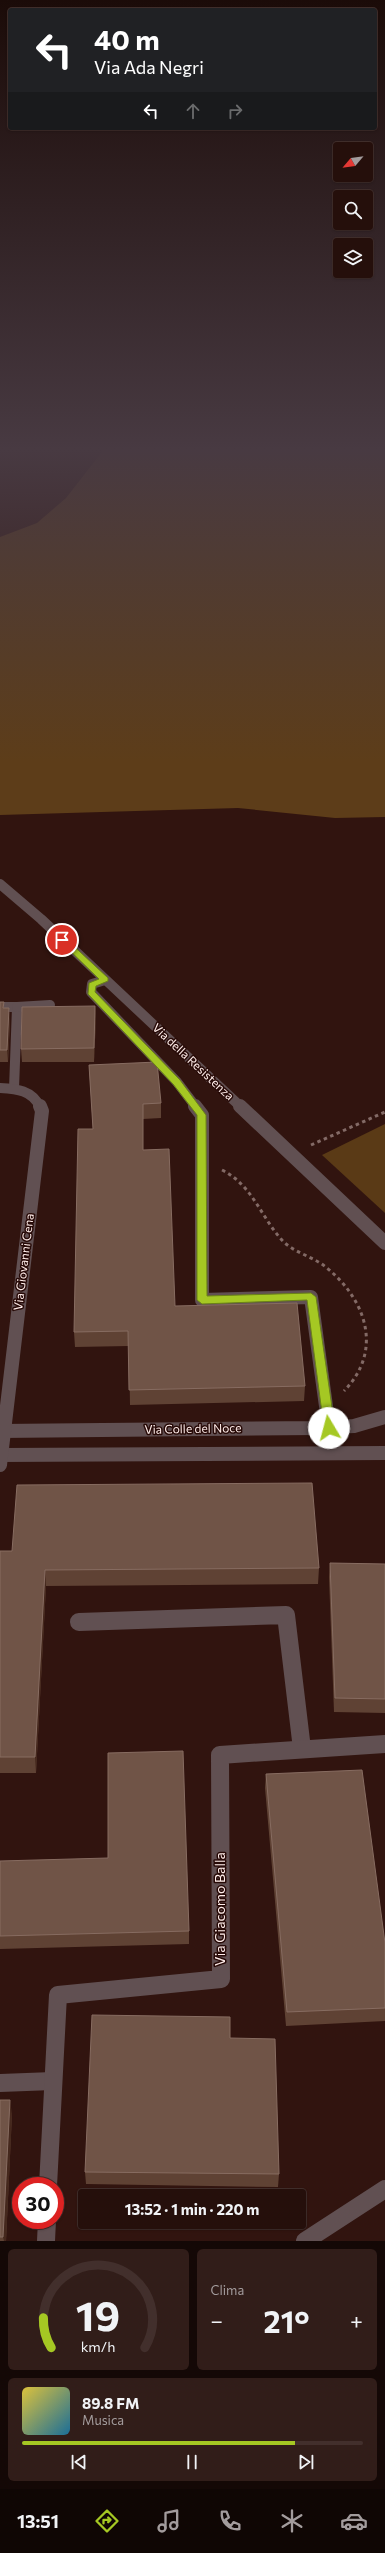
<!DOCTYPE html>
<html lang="it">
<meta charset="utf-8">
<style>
body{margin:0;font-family:Commissioner,sans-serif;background:#311d19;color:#f1f3f6;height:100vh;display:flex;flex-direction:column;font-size:15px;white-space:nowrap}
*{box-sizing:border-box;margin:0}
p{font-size:13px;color:#a39c9d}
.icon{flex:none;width:22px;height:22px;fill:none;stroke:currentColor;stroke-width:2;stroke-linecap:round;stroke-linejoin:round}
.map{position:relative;height:2241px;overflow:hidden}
.details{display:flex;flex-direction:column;gap:8px;padding:8px;background:#140806;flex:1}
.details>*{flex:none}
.guide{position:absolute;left:8px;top:8px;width:369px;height:122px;border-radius:4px;box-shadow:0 1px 3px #0004,0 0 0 1px #422f2c;background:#202124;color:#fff;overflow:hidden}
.needle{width:26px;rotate:241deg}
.tools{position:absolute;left:333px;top:142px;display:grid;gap:8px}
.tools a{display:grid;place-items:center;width:40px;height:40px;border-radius:4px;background:#250f0b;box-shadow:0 1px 3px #0004,0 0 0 1px #422f2c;font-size:20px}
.speed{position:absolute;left:12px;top:2177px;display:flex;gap:8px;font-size:20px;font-weight:700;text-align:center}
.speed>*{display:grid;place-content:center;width:52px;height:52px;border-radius:50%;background:#250f0b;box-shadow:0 1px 3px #0004,0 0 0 1px #422f2c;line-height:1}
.speed .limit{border:6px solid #d22;background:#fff;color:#111}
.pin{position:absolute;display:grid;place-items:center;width:34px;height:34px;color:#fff;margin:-17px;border:2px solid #fff;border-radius:50%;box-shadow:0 1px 4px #0007}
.me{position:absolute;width:44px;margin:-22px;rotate:352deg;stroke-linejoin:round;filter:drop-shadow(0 0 3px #0008)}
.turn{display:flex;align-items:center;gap:14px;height:84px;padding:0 20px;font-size:18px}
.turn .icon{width:52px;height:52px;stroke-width:2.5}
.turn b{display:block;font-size:28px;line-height:34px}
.lanes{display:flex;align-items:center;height:38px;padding:0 20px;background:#0003;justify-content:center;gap:20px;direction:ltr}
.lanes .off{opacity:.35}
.big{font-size:30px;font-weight:700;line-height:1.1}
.details .widget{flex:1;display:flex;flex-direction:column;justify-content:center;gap:6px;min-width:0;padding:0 14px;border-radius:6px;background:#311d19}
.details .dial{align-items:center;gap:0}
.dial svg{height:104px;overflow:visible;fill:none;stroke:#422f2c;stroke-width:7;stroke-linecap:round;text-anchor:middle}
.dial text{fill:#f1f3f6;stroke:none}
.song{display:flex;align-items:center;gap:12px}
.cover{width:48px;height:48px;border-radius:6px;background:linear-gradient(135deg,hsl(50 70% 55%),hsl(200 70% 35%))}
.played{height:4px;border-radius:2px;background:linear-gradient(90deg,#a5c823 80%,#422f2c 80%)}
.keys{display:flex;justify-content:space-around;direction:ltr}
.heat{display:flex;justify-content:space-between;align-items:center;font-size:22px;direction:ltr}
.details .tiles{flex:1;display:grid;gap:8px;grid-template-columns:1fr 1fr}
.widget:last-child{grid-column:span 2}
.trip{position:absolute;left:78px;top:2189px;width:228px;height:40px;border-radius:4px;background:#250f0b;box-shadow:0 1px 3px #0004,0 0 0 1px #422f2c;font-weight:700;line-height:40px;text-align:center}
.tabs{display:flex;height:64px;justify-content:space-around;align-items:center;background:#0f0604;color:#a39c9d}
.tabs .icon{width:28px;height:28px}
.tabs .on{color:#a5c823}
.tabs b{font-size:18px;color:#f1f3f6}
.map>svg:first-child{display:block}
</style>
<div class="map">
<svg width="385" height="2241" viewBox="0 0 385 2241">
<rect width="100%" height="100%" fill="#31140f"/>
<!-- green -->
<polygon fill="#5a3a16" points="385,1124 385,1213 322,1155"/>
<!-- forest -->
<polygon fill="#5d3d19" points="105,448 385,448 385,817 335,818 238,808 0,815 0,537 37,523 66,498"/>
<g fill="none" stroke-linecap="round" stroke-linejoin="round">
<!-- path -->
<g stroke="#836a66" stroke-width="3" stroke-dasharray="3.5 3.5" stroke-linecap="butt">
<polyline points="311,1145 385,1112"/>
<path d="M222,1170c30,15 38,45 59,69 12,14 32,17 46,29 40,33 56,83 17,123"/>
</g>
<!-- minor-far2 -->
<g stroke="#615052" stroke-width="10">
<polyline points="0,884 41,919 241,1107"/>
<polyline points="105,980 92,984 91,992 177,1082 196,1107"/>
<polyline points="0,1007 17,1007 14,1089"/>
<polyline points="17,1007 50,1005"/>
<path d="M0,1088c17,1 32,2 40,19"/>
</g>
<!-- minor-far1 -->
<g stroke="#615052" stroke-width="14">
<polyline points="195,1106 202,1115 202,1300 311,1297 329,1428"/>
<polyline points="240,1106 385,1243"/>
<polyline points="0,1431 317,1428 354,1426 385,1417"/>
<polyline points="0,1455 385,1453"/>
<polyline points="0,1465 42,1111 40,1106"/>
</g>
<!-- minor -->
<g stroke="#615052" stroke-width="18">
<polyline points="79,1622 286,1615 302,1749"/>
<polyline points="0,2083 53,2081"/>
<polyline points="48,2186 58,1995 221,1979 220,1755 385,1744"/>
<polyline points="46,2241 47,2220"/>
<polyline points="305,2241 385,2189"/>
</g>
</g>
<!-- wall -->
<g fill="#5f4234">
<polygon points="0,1002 4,1002 4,1008 10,1020 8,1062 0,1062 0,1064"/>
<polygon points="95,1006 96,1019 94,1062 22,1062 21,1049"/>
<polygon points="89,1065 161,1103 161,1118 143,1119 143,1150 175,1306 305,1386 304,1401 130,1405 129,1346 75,1347 74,1332 93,1129"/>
<polygon points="0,1551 319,1568 318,1584 46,1586 36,1773 0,1773"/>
<polygon points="330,1563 385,1564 385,1713 334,1712 329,1577"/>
<polygon points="266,1774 385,1943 385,2021 286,2026 265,1788"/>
<polygon points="0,1861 189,1931 189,1944 0,1949"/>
<polygon points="230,2038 279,2174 278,2187 86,2184 85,2172"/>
<polygon points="0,2100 12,2114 6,2241 0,2241"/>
</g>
<!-- shaded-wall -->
<g fill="#45281d">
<polygon points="95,1006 96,1019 94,1062 94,1048"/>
<polygon points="9,1008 10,1020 8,1062 7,1050"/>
<polygon points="45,1570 46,1586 36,1773 35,1757"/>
<polygon points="10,2100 12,2114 6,2241 4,2241 3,2237"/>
</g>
<!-- building -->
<g fill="#705447" stroke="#876c61">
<polygon points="0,1002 4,1002 3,1008 9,1008 7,1050 0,1050"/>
<polygon points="95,1006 94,1048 21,1049 22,1007"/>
<polygon points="157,1062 161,1103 143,1104 143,1150 169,1149 175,1306 297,1303 305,1386 129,1390 128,1331 74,1332 78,1129 93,1129 89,1065"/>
<polygon points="312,1483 319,1568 45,1570 35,1757 0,1757 0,1551 12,1551 17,1485"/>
<polygon points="330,1563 385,1564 385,1699 335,1698"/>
<polygon points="183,1751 189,1931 0,1936 0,1861 108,1858 108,1753"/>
<polygon points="362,1770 385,1943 385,2008 287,2012 266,1774"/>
<polygon points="92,2015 230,2017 230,2038 275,2039 279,2174 85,2172"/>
<polygon points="0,2100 10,2100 3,2237 0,2237"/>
</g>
<!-- sky -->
<linearGradient id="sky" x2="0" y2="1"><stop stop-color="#1b0b08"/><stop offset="0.59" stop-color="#483a42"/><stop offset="1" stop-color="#483a42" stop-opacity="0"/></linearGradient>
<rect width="385" height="762" fill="url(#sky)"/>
<!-- route -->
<polygon fill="#a5c823" stroke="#6b8217" points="60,938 65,938 108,978 108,981 96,986 95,992 180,1080 206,1115 207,1296 311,1293 316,1297 335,1428 333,1431 329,1432 324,1428 307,1300 202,1304 197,1300 197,1115 173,1084 88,994 89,983 99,979 60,941"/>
<g text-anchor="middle" stroke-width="3" stroke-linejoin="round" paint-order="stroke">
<!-- street labels -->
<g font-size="12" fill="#ffedea" stroke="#270a07">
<text transform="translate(193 1062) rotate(43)" y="4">Via della Resistenza</text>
<text transform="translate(24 1262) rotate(-83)" y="4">Via Giovanni Cena</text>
<text transform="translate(193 1429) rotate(-1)" y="4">Via Colle del Noce</text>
</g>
<!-- near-street labels -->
<g font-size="14" fill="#ffedea" stroke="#270a07">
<text transform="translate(220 1909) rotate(-90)" y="5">Via Giacomo Balla</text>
</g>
</g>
</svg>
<div class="tools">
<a><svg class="needle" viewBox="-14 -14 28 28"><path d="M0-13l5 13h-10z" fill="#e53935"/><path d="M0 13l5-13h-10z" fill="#a39c9d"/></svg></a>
<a><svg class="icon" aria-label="search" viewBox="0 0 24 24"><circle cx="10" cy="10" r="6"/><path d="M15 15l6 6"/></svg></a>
<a><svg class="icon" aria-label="layers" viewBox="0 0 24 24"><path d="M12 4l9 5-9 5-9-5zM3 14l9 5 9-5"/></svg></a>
</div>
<div class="speed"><div class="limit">30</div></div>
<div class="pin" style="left:62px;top:940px;background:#d93025"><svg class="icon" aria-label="arrive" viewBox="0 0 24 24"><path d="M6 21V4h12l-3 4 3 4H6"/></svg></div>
<svg class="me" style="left:329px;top:1428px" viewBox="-20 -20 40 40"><circle r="19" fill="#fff"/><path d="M0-13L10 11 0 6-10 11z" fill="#a5c823"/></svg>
<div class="trip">13:52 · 1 min · 220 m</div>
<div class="guide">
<div class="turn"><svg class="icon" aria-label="left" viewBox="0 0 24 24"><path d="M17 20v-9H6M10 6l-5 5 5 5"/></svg><div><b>40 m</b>Via Ada Negri</div></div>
<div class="lanes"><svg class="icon" aria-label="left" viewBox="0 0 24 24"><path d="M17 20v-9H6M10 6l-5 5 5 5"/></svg><svg class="icon off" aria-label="ahead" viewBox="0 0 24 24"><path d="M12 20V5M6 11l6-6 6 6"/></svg><svg class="icon off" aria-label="right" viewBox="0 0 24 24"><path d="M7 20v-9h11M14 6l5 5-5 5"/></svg></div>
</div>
</div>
<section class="details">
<div class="tiles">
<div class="widget dial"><svg viewBox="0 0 100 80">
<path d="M14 69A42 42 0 1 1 86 69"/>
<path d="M14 69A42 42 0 0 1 8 46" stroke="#a5c823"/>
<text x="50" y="56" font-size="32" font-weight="700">19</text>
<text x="50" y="72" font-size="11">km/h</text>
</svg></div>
<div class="widget"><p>Clima</p>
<div class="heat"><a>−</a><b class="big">21°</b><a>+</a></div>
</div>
<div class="widget">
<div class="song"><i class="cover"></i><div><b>89.8 FM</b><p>Musica</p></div></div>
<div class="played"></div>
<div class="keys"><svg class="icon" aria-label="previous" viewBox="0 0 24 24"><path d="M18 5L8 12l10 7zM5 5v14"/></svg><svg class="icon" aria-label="pause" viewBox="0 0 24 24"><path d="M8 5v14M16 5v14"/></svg><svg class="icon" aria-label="next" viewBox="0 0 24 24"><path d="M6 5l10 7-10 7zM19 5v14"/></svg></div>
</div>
</div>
</section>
<nav class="tabs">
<b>13:51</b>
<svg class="icon on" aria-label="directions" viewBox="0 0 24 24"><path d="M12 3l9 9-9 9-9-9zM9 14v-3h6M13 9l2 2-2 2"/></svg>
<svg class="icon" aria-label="music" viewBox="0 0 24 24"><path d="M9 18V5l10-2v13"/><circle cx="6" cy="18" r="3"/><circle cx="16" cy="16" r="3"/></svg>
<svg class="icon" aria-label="phone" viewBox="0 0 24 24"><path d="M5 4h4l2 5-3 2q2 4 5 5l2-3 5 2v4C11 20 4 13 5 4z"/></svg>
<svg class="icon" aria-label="climate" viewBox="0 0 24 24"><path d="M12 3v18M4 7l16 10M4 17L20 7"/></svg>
<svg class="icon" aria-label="car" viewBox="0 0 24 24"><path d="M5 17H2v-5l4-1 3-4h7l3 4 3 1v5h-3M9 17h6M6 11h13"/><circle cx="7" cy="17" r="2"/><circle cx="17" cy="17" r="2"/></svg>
</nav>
